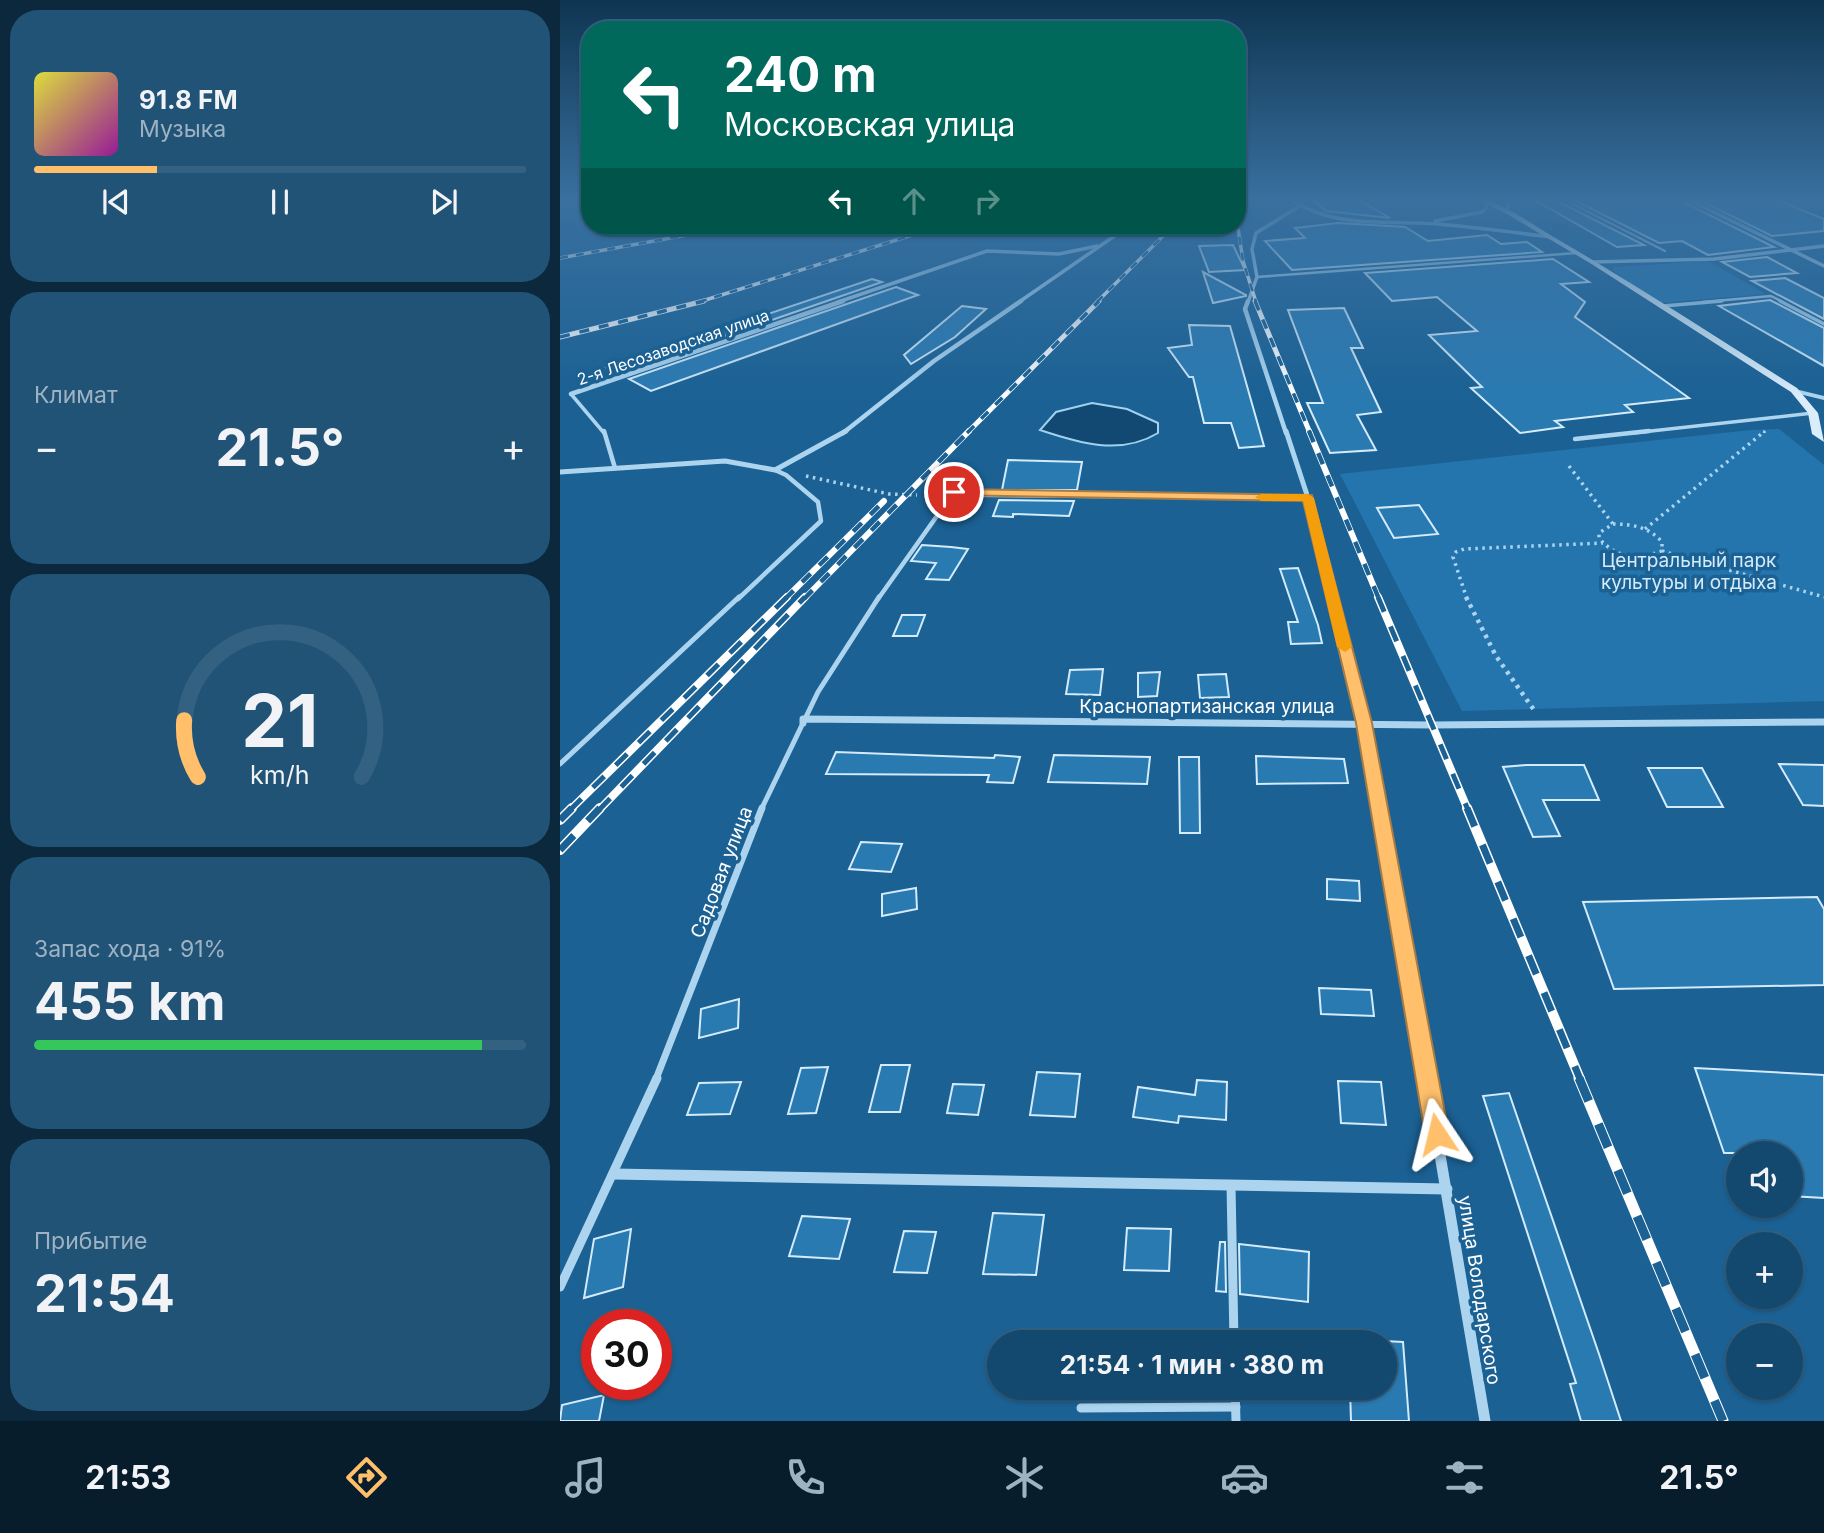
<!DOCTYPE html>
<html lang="ru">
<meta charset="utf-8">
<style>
body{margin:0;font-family:Inter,sans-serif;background:#215377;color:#f1f3f6;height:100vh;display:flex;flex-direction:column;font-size:26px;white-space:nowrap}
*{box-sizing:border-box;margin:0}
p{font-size:23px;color:#9db2c3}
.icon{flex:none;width:38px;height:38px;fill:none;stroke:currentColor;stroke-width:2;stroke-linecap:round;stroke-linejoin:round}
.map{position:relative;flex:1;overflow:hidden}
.panel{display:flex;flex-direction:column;gap:10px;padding:10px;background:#0b283d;width:560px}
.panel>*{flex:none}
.guide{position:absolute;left:21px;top:21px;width:665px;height:214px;border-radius:28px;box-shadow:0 2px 5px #0004,0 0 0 2px #336182;background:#00695c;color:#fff;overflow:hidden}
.fabs{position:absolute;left:1166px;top:1141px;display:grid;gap:14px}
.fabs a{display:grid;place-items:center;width:77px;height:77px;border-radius:50%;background:#14496f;box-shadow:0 2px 5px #0004,0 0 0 2px #336182;font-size:35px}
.speed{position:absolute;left:21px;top:1309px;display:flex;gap:14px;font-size:35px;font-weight:700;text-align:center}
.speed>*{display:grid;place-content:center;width:91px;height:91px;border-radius:50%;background:#14496f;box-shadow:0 2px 5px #0004,0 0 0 2px #336182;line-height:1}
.speed .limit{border:10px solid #d22;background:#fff;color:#111}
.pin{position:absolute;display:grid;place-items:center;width:60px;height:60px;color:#fff;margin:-30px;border:4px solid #fff;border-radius:50%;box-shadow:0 2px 7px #0007}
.me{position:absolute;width:77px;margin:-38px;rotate:350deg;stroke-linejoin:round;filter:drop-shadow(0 0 5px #0008)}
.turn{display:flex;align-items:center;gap:24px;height:147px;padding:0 28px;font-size:32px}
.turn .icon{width:91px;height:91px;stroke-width:2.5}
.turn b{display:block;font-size:49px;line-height:60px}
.lanes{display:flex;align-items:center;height:66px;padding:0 28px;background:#0003;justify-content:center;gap:35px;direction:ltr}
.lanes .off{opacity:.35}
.big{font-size:52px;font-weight:700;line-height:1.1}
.panel .widget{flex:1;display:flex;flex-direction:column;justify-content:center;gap:10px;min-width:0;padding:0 24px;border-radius:28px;background:#215377}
.panel .dial{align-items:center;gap:0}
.dial svg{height:182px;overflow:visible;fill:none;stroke:#336182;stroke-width:7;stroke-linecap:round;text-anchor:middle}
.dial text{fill:#f1f3f6;stroke:none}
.song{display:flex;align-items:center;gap:21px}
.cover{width:84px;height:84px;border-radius:10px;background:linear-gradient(135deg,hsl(60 70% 55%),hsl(300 70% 35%))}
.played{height:7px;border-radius:4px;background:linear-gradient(90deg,#ffbf6b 25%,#336182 25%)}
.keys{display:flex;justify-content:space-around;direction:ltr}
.heat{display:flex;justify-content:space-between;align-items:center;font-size:38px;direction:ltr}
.charge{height:10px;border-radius:5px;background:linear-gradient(90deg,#34c759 91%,#336182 0)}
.trip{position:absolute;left:427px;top:1330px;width:410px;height:70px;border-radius:35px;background:#14496f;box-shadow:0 2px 5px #0004,0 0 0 2px #336182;font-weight:700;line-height:70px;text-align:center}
.menu{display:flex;height:112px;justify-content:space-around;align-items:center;background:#081d2c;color:#9db2c3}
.menu .icon{width:49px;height:49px}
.menu .current{color:#ffbf6b}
.menu b{font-size:32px;color:#f1f3f6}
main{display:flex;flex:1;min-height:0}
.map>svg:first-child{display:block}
</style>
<main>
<section class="panel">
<div class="widget">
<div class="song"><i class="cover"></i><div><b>91.8 FM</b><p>Музыка</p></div></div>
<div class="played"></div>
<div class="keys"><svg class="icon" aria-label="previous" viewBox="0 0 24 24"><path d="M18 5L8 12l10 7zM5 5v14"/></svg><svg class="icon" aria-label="pause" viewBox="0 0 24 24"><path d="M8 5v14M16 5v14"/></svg><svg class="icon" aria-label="next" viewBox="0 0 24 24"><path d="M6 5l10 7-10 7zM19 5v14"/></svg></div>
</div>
<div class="widget"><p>Климат</p>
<div class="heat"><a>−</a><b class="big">21.5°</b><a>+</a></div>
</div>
<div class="widget dial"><svg viewBox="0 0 100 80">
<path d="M14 69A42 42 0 1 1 86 69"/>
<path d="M14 69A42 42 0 0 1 8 44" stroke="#ffbf6b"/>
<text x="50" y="56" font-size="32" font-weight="700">21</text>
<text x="50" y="72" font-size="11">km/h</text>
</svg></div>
<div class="widget"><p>Запас хода · 91%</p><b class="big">455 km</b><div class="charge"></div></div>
<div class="widget"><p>Прибытие</p><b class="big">21:54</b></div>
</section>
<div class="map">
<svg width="1264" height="1421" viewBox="0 0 1264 1421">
<rect width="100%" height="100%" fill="#1b6194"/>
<!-- green -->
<g fill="#2475ad">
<polygon points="1148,261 1206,294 1099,303 1052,270 1054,267"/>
<polygon points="1219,429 1264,465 1264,701 902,711 780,474 1191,430"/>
</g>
<!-- water -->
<path fill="#124972" stroke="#9fd1f1" stroke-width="2" d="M532,403l35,6 31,14v10c-38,23 -79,10 -118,-3l16,-18z"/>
<!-- building -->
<g fill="#2a7ab2" stroke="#d3ebfb" stroke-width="2">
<polygon points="752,199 797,199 830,218 766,211"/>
<polygon points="973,199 999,199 1001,203 1084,245 1057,247"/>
<polygon points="1012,199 1123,199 1125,203 1214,247 1148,255 1122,241 1099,243"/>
<polygon points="1137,199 1215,199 1264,219 1264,231 1212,236"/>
<polygon points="778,223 845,227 868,241 927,235 941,244 967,242 982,252 732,270 705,241 745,238 735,228"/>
<polygon points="673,245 685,270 649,272 639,246"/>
<polygon points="1207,257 1237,273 1190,277 1162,262"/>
<polygon points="993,259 1029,282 1001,284 1025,302 1015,317 1129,398 1065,405 1073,412 995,421 1003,427 960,433 911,388 922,387 869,335 917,331 877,297 832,301 805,273"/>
<polygon points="643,272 686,295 686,296 653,303"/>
<polygon points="1225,278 1264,298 1264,319 1192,281"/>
<polygon points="312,279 322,282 58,373 47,368"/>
<polygon points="336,287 358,295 91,391 69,379"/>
<polygon points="1210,300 1264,328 1264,366 1159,306"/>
<polygon points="402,306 426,309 395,337 351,364 344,355"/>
<polygon points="784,308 803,348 791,348 821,412 797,415 816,450 770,453 747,403 763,403 728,310"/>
<polygon points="629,325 670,326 704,446 679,448 671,423 644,423 633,377 629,377 608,348 632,345"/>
<polygon points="448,460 522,462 517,490 442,490"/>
<polygon points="439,500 514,501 509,516 453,514 453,517 433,516"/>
<polygon points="859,505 878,534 834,538 817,508"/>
<polygon points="362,545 391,547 408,549 389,580 366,579 376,563 351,561"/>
<polygon points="738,568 758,625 762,643 731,644 728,622 738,622 720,569"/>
<polygon points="342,615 365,615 357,636 333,636"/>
<polygon points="543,669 540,695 506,694 510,670"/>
<polygon points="600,672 597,696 578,697 578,673"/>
<polygon points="666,674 669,697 640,698 638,675"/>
<polygon points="276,752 434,758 435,755 460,757 453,783 427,782 429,775 266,774"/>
<polygon points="494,755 590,757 587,784 488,782"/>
<polygon points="696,756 784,759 788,783 697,784"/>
<polygon points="619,757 639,757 640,833 620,833"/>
<polygon points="1219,764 1264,765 1264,806 1243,805"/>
<polygon points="967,765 1024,765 1039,800 983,800 1000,836 973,837 943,767"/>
<polygon points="1088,768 1142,768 1163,807 1107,807"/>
<polygon points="301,842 342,844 331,872 289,869"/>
<polygon points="767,879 799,881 800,901 767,899"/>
<polygon points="356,888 357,909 322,916 322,894"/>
<polygon points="1257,897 1264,909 1264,985 1054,989 1023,902"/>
<polygon points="759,988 811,990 814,1016 761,1014"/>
<polygon points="179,999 178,1028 139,1038 141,1009"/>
<polygon points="321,1065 350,1065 340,1112 309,1112"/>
<polygon points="268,1067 256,1113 228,1114 241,1068"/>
<polygon points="1135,1068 1264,1075 1264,1198 1230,1196 1230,1153 1164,1153"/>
<polygon points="477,1072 520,1074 515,1117 470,1115"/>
<polygon points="637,1080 667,1082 666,1120 619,1116 618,1123 573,1117 578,1087 635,1095"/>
<polygon points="778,1081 821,1082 826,1125 781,1123"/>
<polygon points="181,1082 170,1114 127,1115 139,1083"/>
<polygon points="393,1084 424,1085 418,1115 387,1113"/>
<polygon points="949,1093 1039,1354 1061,1421 1021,1421 1010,1384 1016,1383 923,1096"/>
<polygon points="433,1213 484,1215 476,1275 423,1274"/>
<polygon points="242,1216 290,1219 279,1259 229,1256"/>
<polygon points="567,1228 611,1229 609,1271 564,1270"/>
<polygon points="71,1229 63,1287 24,1298 34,1239"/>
<polygon points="344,1231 376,1232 367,1273 334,1272"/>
<polygon points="660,1242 665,1242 666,1292 656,1291"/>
<polygon points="679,1244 749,1252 748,1302 680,1294"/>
<polygon points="824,1341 843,1342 849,1421 791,1421 790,1388 824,1388"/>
<polygon points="44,1395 39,1421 0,1421 2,1405"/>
</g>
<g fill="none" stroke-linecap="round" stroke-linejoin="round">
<!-- path-far2 -->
<polyline stroke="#acd4ef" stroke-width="2.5" stroke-dasharray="2 3.5" stroke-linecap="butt" points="1204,433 1205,429"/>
<!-- path-far1 -->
<g stroke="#acd4ef" stroke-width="3.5" stroke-dasharray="2.5 4.5" stroke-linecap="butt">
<polyline points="1009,466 1053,524"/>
<polyline points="246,476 329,494 357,495"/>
<path d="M1053,524c19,0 36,3 49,18v9c-23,9 -47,7 -63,-13v-5z"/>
<polyline points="1085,529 1205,431"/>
<polyline points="1102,551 1264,597"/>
<polyline points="907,599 893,557 896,552 904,549 1043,543"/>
</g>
<!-- path -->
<polyline stroke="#acd4ef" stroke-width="4.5" stroke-dasharray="3.5 5" stroke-linecap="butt" points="906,597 936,656 974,710"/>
<!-- service-far5 -->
<g stroke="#acd4ef" stroke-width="2.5">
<polyline points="1003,199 1105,251"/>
<polyline points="1238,199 1241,200"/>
<polyline points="697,277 1016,253"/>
<polyline points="1143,302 1211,296 1223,302"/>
</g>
<!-- service-far4 -->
<g stroke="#acd4ef" stroke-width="3.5">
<polyline points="1220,301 1264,324"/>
<polyline points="1103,306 1162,301"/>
<polyline points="11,394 44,433"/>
<polyline points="1073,433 1253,413"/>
</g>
<!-- service-far3 -->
<g stroke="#acd4ef" stroke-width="4.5">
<polyline points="44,431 55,468"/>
<polyline points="1015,439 1089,431"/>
<polyline points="178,599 261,521 258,502 226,475 215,470"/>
<polyline points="318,599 394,492"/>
</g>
<!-- service-far2 -->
<g stroke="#acd4ef" stroke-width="5">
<polyline points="0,764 179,597"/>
<polyline points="201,810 258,692 319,597"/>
</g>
<!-- service-far1 -->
<polyline stroke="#acd4ef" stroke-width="7" points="96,1079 202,808"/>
<!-- service -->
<g stroke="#acd4ef" stroke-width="9">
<polyline points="671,1185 674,1342"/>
<polyline points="0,1287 97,1078"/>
<polyline points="675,1388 676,1421"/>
<polyline points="521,1408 676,1407"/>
</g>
<!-- minor-far5 -->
<g stroke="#acd4ef" stroke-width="3.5">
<path d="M730,199c43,30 97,21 147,25 38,3 75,8 113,13"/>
<polyline points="1127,199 1264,266"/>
<polyline points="947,212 948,199"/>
<polyline points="875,221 922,212 926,208 926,202"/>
<polyline points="1032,262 1154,259 1264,246"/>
<polyline points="278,302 427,251 499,254 537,246"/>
<polyline points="459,302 569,226"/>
<polyline points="688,302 697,277 692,249 696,233 738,207"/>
</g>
<!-- minor-far4 -->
<g stroke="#acd4ef" stroke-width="4.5">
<polyline points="688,301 685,309 726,433"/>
<polyline points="11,394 283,301"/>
<polyline points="283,433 374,361 461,301"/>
</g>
<!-- minor-far3 -->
<g stroke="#acd4ef" stroke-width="5">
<polyline points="726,431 748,498 773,599"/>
<polyline points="0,472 165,461 215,470 286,431"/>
<polyline points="369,494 748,498"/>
</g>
<!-- minor-far2 -->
<g stroke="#acd4ef" stroke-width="7">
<polyline points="773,597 804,723 820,810"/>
<polyline points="243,723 243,719 872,725 1264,722"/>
</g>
<!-- minor-far1 -->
<polyline stroke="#acd4ef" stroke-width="9" points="819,808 867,1079"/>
<!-- minor -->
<g stroke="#acd4ef" stroke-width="11">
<polyline points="867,1078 925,1421"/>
<polyline points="54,1174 887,1189"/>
</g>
<!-- tertiary -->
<polygon fill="#acd4ef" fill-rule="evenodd" points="1231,388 1264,396 1264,400 1231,392"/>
<!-- secondary -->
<path fill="#daedfb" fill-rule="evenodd" d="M916,199c22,0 56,25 76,37 83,48 164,101 245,152l21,25 6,29 -12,-8 -4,-21 -17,-21 -201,-129 -85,-50z"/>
<!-- rail-far5 casing -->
<g stroke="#fff" stroke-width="3.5">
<g id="rail-far5">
<polyline points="677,221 683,261 696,302"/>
<polyline points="677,221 682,199"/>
<polyline points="0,258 177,226"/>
<polyline points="139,302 381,226"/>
<polyline points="537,302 613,226"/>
</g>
</g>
<!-- rail-far4 casing -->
<g stroke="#fff" stroke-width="5">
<g id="rail-far4">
<polyline points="695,301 750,433"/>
<polyline points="0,337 144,301"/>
<polyline points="407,433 539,301"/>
</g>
</g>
<!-- rail-far3 casing -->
<g stroke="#fff" stroke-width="6">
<g id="rail-far3">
<polyline points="749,431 819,599"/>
<polyline points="225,599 324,501"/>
<polyline points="244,599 409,431"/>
</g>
</g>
<!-- rail-far2 casing -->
<g stroke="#fff" stroke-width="8">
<g id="rail-far2">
<polyline points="818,597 908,810"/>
<polyline points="10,810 227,597"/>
<polyline points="39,810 245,597"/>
</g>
</g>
<!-- rail-far1 casing -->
<g stroke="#fff" stroke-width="10">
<g id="rail-far1">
<polyline points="907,808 1020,1079"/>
<polyline points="0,820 12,808"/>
<polyline points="0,850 40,808"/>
</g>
</g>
<!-- rail casing -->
<g stroke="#fff" stroke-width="11">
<polyline id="rail" points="1019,1078 1163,1421"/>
</g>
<!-- rail-far5 -->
<use href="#rail-far5" stroke="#1b6194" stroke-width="2.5" stroke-dasharray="8" stroke-linecap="butt"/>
<!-- rail-far4 -->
<use href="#rail-far4" stroke="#1b6194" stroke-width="3.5" stroke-dasharray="10" stroke-linecap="butt"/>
<!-- rail-far3 -->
<use href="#rail-far3" stroke="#1b6194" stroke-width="4.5" stroke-dasharray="12" stroke-linecap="butt"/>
<!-- rail-far2 -->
<use href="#rail-far2" stroke="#1b6194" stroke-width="5" stroke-dasharray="16" stroke-linecap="butt"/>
<!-- rail-far1 -->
<use href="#rail-far1" stroke="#1b6194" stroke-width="7" stroke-dasharray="20" stroke-linecap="butt"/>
<!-- rail -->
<use href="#rail" stroke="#1b6194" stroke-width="9" stroke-dasharray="25" stroke-linecap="butt"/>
</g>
<!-- sky -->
<linearGradient id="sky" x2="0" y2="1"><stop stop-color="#0f3551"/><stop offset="0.5" stop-color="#39709f"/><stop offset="1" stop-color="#39709f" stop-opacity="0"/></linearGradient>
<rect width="1264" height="398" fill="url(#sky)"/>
<!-- route -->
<polygon fill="#ffbf6b" stroke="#a67c46" stroke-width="2" points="394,489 752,495 812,723 889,1134 885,1142 877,1146 869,1142 865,1134 796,723 743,501 389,495 389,490"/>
<!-- slow -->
<polygon fill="#f59e0b" points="748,494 754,498 792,647 785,652 777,647 743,501 701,501 695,497 701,494"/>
<g text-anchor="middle" stroke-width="7" stroke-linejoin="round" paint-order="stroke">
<!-- far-street labels -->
<g font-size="16" fill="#fff" stroke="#1b6194">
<text transform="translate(113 347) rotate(-19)" y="6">2-я Лесозаводская улица</text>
</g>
<!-- park labels -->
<g font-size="19" fill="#d3ebfb" stroke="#1b6194">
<text x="1129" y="567">Центральный парк<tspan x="1129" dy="22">культуры и отдыха</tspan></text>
</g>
<!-- street labels -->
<g font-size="19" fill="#fff" stroke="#1b6194">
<text x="647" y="713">Краснопартизанская улица</text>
<text transform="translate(161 872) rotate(-69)" y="7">Садовая улица</text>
<text transform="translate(920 1290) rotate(81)" y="7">улица Володарского</text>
</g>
</g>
</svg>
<div class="fabs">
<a><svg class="icon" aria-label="sound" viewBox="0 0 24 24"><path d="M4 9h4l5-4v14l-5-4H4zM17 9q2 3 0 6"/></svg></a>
<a>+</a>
<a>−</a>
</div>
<div class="speed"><div class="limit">30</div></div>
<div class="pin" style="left:394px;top:492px;background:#d93025"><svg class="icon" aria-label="arrive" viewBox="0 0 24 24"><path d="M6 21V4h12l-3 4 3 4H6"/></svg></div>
<svg class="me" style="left:877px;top:1134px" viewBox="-20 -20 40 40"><path d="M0-17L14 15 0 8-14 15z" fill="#ffbf6b" stroke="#fff" stroke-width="4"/></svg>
<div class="trip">21:54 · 1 мин · 380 m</div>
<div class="guide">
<div class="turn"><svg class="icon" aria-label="left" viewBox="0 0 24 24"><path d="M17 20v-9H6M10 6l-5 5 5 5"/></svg><div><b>240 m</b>Московская улица</div></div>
<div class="lanes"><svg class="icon" aria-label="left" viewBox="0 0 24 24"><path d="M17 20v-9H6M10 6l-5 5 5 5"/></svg><svg class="icon off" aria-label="ahead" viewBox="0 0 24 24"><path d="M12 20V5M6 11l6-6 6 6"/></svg><svg class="icon off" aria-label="right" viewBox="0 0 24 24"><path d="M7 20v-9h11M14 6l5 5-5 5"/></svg></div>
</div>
</div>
</main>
<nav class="menu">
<b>21:53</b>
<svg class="icon current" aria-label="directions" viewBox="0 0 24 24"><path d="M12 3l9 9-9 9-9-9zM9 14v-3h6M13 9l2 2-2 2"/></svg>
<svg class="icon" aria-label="music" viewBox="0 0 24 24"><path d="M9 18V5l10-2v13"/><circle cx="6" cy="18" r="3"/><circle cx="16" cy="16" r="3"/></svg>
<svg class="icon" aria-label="phone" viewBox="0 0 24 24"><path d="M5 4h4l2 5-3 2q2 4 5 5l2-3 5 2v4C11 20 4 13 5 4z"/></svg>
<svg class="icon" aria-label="climate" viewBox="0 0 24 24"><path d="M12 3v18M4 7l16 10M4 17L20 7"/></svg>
<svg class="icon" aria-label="car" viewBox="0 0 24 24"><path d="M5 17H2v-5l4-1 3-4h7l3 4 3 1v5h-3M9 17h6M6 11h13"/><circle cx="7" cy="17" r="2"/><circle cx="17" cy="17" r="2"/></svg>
<svg class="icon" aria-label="filters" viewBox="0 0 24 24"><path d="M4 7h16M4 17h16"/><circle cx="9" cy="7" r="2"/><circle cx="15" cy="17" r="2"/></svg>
<b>21.5°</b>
</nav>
